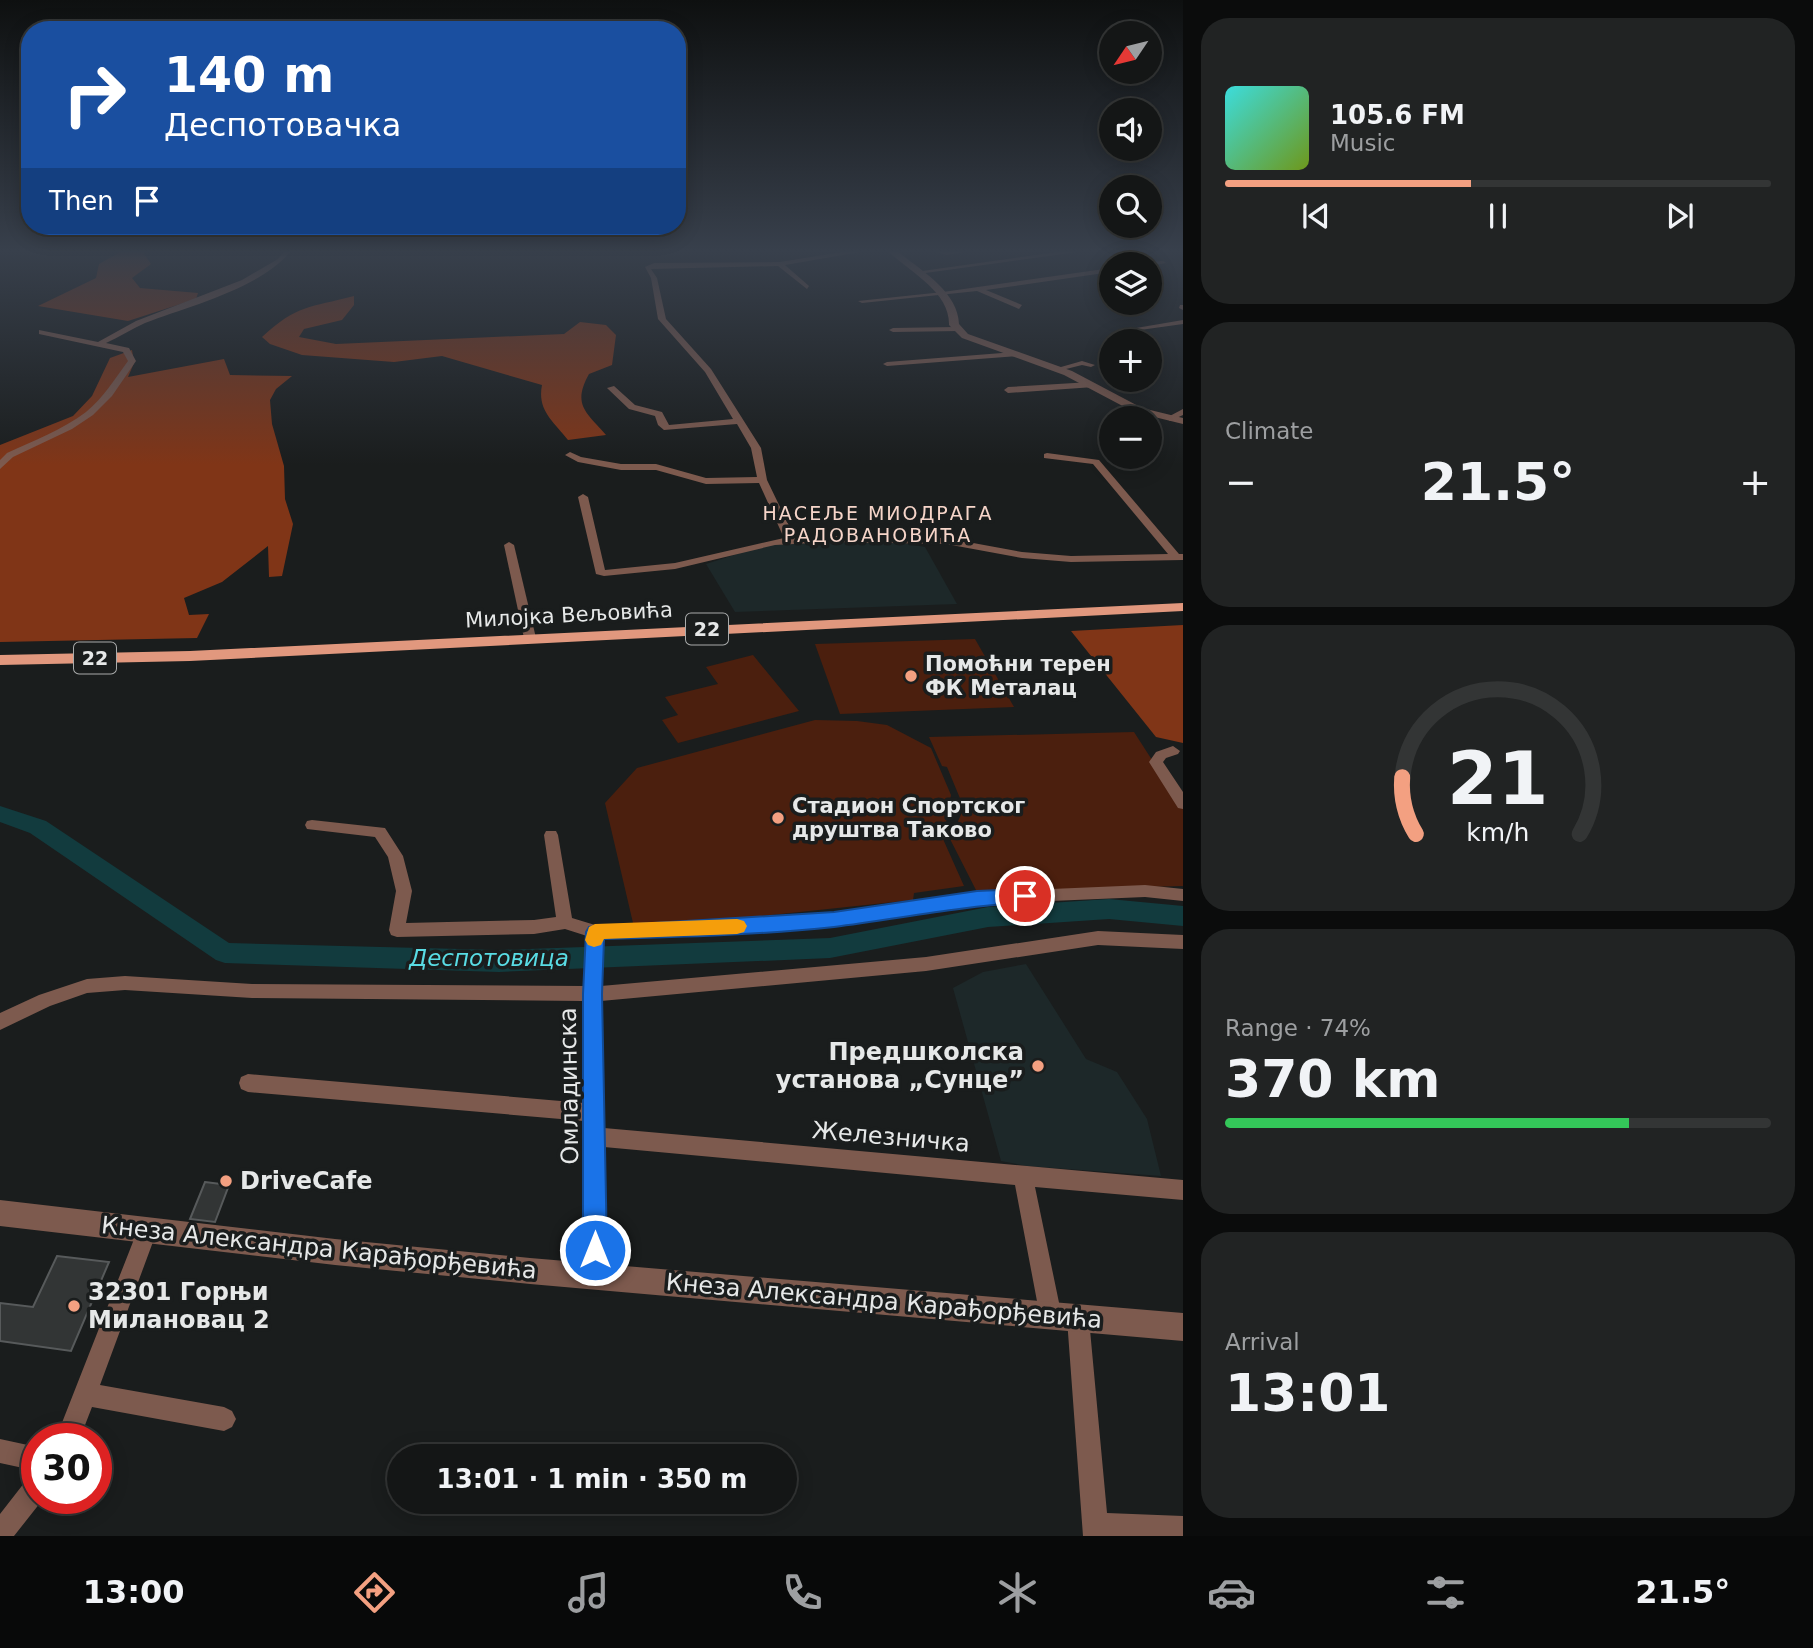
<!DOCTYPE html>
<meta charset="utf-8">
<style>
body{margin:0;font-family:"DejaVu Sans",sans-serif;background:#212323;color:#f1f3f6;height:100vh;display:flex;flex-direction:column;font-size:26px;white-space:nowrap}
*{box-sizing:border-box;margin:0}
p{font-size:23px;color:#9d9fa1}
.icon{flex:none;width:38px;height:38px;fill:none;stroke:currentColor;stroke-width:2;stroke-linecap:round;stroke-linejoin:round}
.map{position:relative;flex:1;overflow:hidden}
.side{display:flex;flex-direction:column;gap:18px;padding:18px;background:#0b0c0c;width:630px}
.side>*{flex:none}
.banner{position:absolute;left:21px;top:21px;width:665px;height:214px;border-radius:28px;box-shadow:0 4px 18px #0003,0 0 0 2px #333535;background:#1a4fa0;color:#fff;overflow:hidden}
.needle{width:46px;rotate:235deg}
.fabs{position:absolute;left:1099px;top:21px;display:grid;gap:14px}
.fabs a{display:grid;place-items:center;width:63px;height:63px;border-radius:50%;background:#141616;box-shadow:0 4px 18px #0003,0 0 0 2px #333535;font-size:35px}
.speed{position:absolute;left:21px;top:1423px;display:flex;gap:14px;font-size:35px;font-weight:700;text-align:center}
.speed>*{display:grid;place-content:center;width:91px;height:91px;border-radius:50%;background:#141616;box-shadow:0 4px 18px #0003,0 0 0 2px #333535;line-height:1}
.speed .limit{border:10px solid #d22;background:#fff;color:#111}
.pin{position:absolute;display:grid;place-items:center;width:60px;height:60px;color:#fff;margin:-30px;border:4px solid #fff;border-radius:50%;box-shadow:0 2px 7px #0007}
.me{position:absolute;width:77px;margin:-38px;rotate:0deg;stroke-linejoin:round;filter:drop-shadow(0 0 5px #0008)}
.turn{display:flex;align-items:center;gap:24px;height:147px;padding:0 28px;font-size:32px}
.turn .icon{width:91px;height:91px;stroke-width:2.5}
.turn b{display:block;font-size:49px;line-height:60px}
.then{display:flex;align-items:center;height:66px;padding:0 28px;background:#0003;gap:14px;font-size:26px}
.big{font-size:52px;font-weight:800;line-height:1.1}
.side .widget{flex:1;display:flex;flex-direction:column;justify-content:center;gap:10px;min-width:0;padding:0 24px;border-radius:28px;background:#212323}
.side .dial{align-items:center;gap:0}
.dial svg{height:182px;overflow:visible;fill:none;stroke:#333535;stroke-width:7;stroke-linecap:round;text-anchor:middle}
.dial text{fill:#f1f3f6;stroke:none}
.song{display:flex;align-items:center;gap:21px}
.cover{width:84px;height:84px;border-radius:10px;background:linear-gradient(135deg,hsl(180 70% 55%),hsl(80 70% 35%))}
.played{height:7px;border-radius:4px;background:linear-gradient(90deg,#f3a081 45%,#333535 45%)}
.keys{display:flex;justify-content:space-around;direction:ltr}
.heat{display:flex;justify-content:space-between;align-items:center;font-size:38px;direction:ltr}
.charge{height:10px;border-radius:5px;background:linear-gradient(90deg,#34c759 74%,#333535 0)}
.trip{position:absolute;left:387px;top:1444px;width:410px;height:70px;border-radius:35px;background:#141616;box-shadow:0 4px 18px #0003,0 0 0 2px #333535;font-weight:800;line-height:70px;text-align:center}
.tabs{display:flex;height:112px;justify-content:space-around;align-items:center;background:#080909;color:#9d9fa1}
.tabs .icon{width:49px;height:49px}
.tabs .active{color:#f3a081}
.tabs b{font-size:32px;color:#f1f3f6}
main{display:flex;flex:1;min-height:0}
.map>svg:first-child{display:block}
</style>
<main>
<div class="map">
<svg width="1183" height="1536" viewBox="0 0 1183 1536">
<rect width="100%" height="100%" fill="#1a1d1d"/>
<!-- built -->
<g fill="#1d2829">
<polygon points="885,540 925,547 957,604 735,612 706,564 771,543"/>
<polygon points="1026,964 1086,1059 1117,1072 1147,1119 1161,1176 1027,1166 1001,1161 953,988 983,972"/>
</g>
<!-- green -->
<g fill="#4b1f0e">
<polygon points="975,639 1014,707 840,714 815,644"/>
<polygon points="753,655 799,711 678,743 662,720 678,715 665,697 718,684 706,667"/>
<polygon points="815,720 857,721 887,725 931,748 951,795 943,839 964,886 914,893 913,900 678,925 633,923 605,803 637,768"/>
<polygon points="1134,732 1183,808 1183,886 977,892 950,839 964,808 947,767 942,766 929,737"/>
</g>
<!-- forest -->
<g fill="#803517">
<polygon points="124,250 148,250 144,254 151,264 132,278 140,288 198,293 196,299 128,321 38,306 96,278 99,264"/>
<path d="M354,296v9l-12,15 -38,9 -5,8 37,7 228,-10 16,-12 26,3 10,10 -4,30 -23,9c-17,31 -3,38 17,61l-38,5c-15,-19 -31,-30 -26,-55l-100,-29 -48,6 -92,-7 -32,-11 -8,-7c36,-33 47,-29 92,-41z"/>
<polygon points="132,350 134,363 128,377 224,359 230,375 292,376 276,389 270,400 272,424 284,466 285,499 293,524 282,576 269,577 268,546 222,582 184,598 189,615 209,614 197,638 0,642 0,445 73,416 92,396 110,358"/>
<polygon points="1183,625 1183,743 1156,737 1071,631"/>
</g>
<g fill="none" stroke-linecap="round" stroke-linejoin="round">
<!-- river -->
<polygon fill="#123b3e" fill-rule="evenodd" points="0,806 46,821 229,943 499,950 830,938 988,907 1109,899 1183,906 1183,926 1109,919 988,927 830,958 499,972 225,963 216,960 30,833 0,822"/>
</g>
<!-- building -->
<g fill="#323535" stroke="#575a5b" stroke-width="2">
<polygon points="205,1182 229,1185 215,1222 190,1219"/>
<polygon points="57,1256 109,1262 71,1351 0,1341 0,1303 33,1307"/>
</g>
<g fill="none" stroke-linecap="round" stroke-linejoin="round">
<!-- minor -->
<g fill="#7d5a4e" fill-rule="evenodd">
<path d="M285,250h7c-32,39 -101,55 -147,73 -13,6 -26,14 -39,20l23,5 7,13 -24,35 -19,19 -21,14 -59,28 -13,12v-9l7,-7c26,-12 55,-23 79,-41 17,-14 29,-33 42,-51l-5,-9 -84,-18v-4l59,12 38,-21 106,-41 36,-21z"/>
<polygon points="854,250 872,250 785,265 809,286 807,289 778,266 651,269 657,278 666,319 711,369 761,448 767,480 795,538 832,536 946,538 1022,552 1071,556 1168,554 1093,464 1044,458 1044,454 1047,453 1099,460 1179,554 1183,554 1183,560 1071,562 1022,558 946,544 832,542 775,545 675,569 604,576 596,574 578,497 583,494 588,497 605,570 675,563 784,538 759,483 706,484 656,470 621,470 578,462 565,455 570,452 581,457 621,464 656,464 706,478 757,477 751,448 737,424 664,430 658,425 655,416 629,409 607,388 614,386 635,405 662,412 669,425 733,419 705,372 658,319 651,278 645,267 654,263 780,262"/>
<polygon points="929,250 976,250 947,255"/>
<polygon points="1071,250 1092,250 918,274 915,272"/>
<polygon points="1155,250 1183,250 1183,252 1158,252"/>
<polygon points="1150,262 1163,261 1166,263 1150,266 1147,264"/>
<polygon points="1111,268 1111,272 986,290 1022,305 1019,309 977,291 862,303 858,301 943,292"/>
<polygon points="1180,305 1183,305 1183,310 1179,308"/>
<polygon points="1183,320 1183,324 1140,330 1136,328"/>
<polygon points="956,327 959,327 959,331 893,332 889,330 893,328"/>
<polygon points="1015,352 1019,354 1018,356 887,366 883,364 887,362"/>
<polygon points="1082,361 1095,365 1091,367 1082,365 1058,371 1054,369"/>
<polygon points="1091,382 1095,385 1094,387 1008,393 1004,390 1008,387"/>
<polygon points="1183,409 1183,415 1170,421 1166,418"/>
<polygon points="509,542 514,545 536,638 530,642 524,638 504,545"/>
<polygon points="1173,746 1180,751 1178,754 1166,758 1163,762 1183,792 1183,809 1178,808 1149,762 1156,752"/>
<polygon points="312,820 385,828 403,856 412,891 406,923 534,920 556,917 544,835 546,831 556,831 558,835 572,918 595,925 722,921 834,912 977,892 1145,885 1183,889 1183,901 1145,897 977,904 834,926 722,935 603,938 601,986 926,957 1098,931 1183,935 1183,949 1098,945 926,971 601,1001 604,1128 1183,1180 1183,1200 1035,1187 1062,1317 1059,1325 1051,1328 1043,1325 1040,1317 1015,1185 604,1147 607,1276 604,1284 596,1287 588,1284 585,1276 584,1121 248,1092 241,1089 239,1083 241,1077 248,1074 584,1103 583,1001 252,998 125,990 87,993 50,1006 0,1030 0,1013 39,995 87,979 125,976 252,984 584,986 587,936 565,929 534,934 397,937 391,935 389,930 396,891 388,857 375,837 307,829 305,825 307,821"/>
<polygon points="147,1221 154,1224 157,1231 100,1385 224,1407 232,1411 236,1419 232,1427 224,1431 92,1407 80,1438 56,1438 140,1224"/>
<polygon points="1078,1308 1086,1311 1089,1319 1107,1513 1183,1516 1183,1536 1083,1536 1067,1319 1070,1311"/>
<polygon points="0,1439 37,1447 37,1471 0,1463"/>
<polygon points="37,1475 37,1498 44,1498 14,1536 0,1536 0,1514 28,1478"/>
</g>
<!-- tertiary -->
<g fill="#7d5a4e" fill-rule="evenodd">
<path d="M887,250h9c24,20 62,41 63,74l9,10 104,37 70,37 41,10v6l-49,-12 -70,-37 -102,-37 -13,-13c1,-34 -40,-53 -62,-75z"/>
<polygon points="0,1200 335,1239 530,1258 1183,1313 1183,1341 530,1284 335,1265 0,1226"/>
</g>
<!-- primary -->
<polygon fill="#e1987e" fill-rule="evenodd" points="1183,603 1183,611 190,661 0,665 0,655 190,651"/>
</g>
<!-- sky -->
<linearGradient id="sky" x2="0" y2="1"><stop stop-color="#0e1010"/><stop offset="0.54" stop-color="#38404c"/><stop offset="1" stop-color="#38404c" stop-opacity="0"/></linearGradient>
<rect width="1183" height="465" fill="url(#sky)"/>
<!-- route -->
<path fill="#1a73e8" stroke="#114b97" stroke-width="2" d="M1025,889l6,2 3,5 -3,5 -6,2c-65,3 -127,16 -191,24 -76,8 -153,10 -230,12l-2,55 5,256 -3,9 -9,3 -8,-3 -4,-9v-256l3,-62 3,-5 245,-15 143,-21z"/>
<!-- slow -->
<polygon fill="#f59e0b" points="737,919 744,921 747,926 744,932 737,934 604,939 601,945 594,947 588,945 585,940 589,927 595,924"/>
<!-- markers -->
<g fill="#f3a081" stroke="#1a1d1d" stroke-width="2.5">
<circle cx="911" cy="676" r="7"/>
<circle cx="778" cy="818" r="7"/>
<circle cx="1038" cy="1066" r="7"/>
<circle cx="226" cy="1181" r="7"/>
<circle cx="74" cy="1306" r="7"/>
</g>
<g text-anchor="middle" stroke-width="7" stroke-linejoin="round" paint-order="stroke">
<!-- far-neighbourhood labels -->
<g font-size="19" letter-spacing="2" fill="#f6d5c9" stroke="#1a1d1d">
<text x="878" y="520">НАСЕЉЕ МИОДРАГА<tspan x="878" dy="22">РАДОВАНОВИЋА</tspan></text>
</g>
<!-- shield labels -->
<g fill="#1a1d1d" stroke="#a9abab" stroke-width="2">
<rect x="686" y="613.5" width="42" height="31" rx="5"/>
<rect x="74" y="642.5" width="42" height="31" rx="5"/>
</g>
<g font-size="19" font-weight="bold" fill="#e6e8e8">
<text x="707" y="636">22</text>
<text x="95" y="665">22</text>
</g>
<!-- street labels -->
<g font-size="21" fill="#e6e8e8" stroke="#1a1d1d">
<text transform="translate(569 615) rotate(-3)" y="7">Милојка Вељовића</text>
</g>
<!-- poi labels -->
<g font-size="21" font-weight="bold" fill="#e6e8e8" stroke="#1a1d1d" text-anchor="start">
<text x="925" y="671">Помоћни терен<tspan x="925" dy="24">ФК Металац</tspan></text>
<text x="792" y="813">Стадион Спортског<tspan x="792" dy="24">друштва Таково</tspan></text>
</g>
<!-- water labels -->
<g font-size="23" font-style="italic" fill="#59dce4" stroke="#1a1d1d">
<text x="489" y="966">Деспотовица</text>
</g>
<!-- near-poi labels -->
<g font-size="24" font-weight="bold" fill="#e6e8e8" stroke="#1a1d1d" text-anchor="start">
<text x="1024" y="1060" text-anchor="end">Предшколска<tspan x="1024" dy="28">установа „Сунце”</tspan></text>
<text x="240" y="1189">DriveCafe</text>
<text x="88" y="1300">32301 Горњи<tspan x="88" dy="28">Милановац 2</tspan></text>
</g>
<!-- near-street labels -->
<g font-size="24" fill="#e6e8e8" stroke="#1a1d1d">
<text transform="translate(569 1086) rotate(-91)" y="8">Омладинска</text>
<text transform="translate(891 1137) rotate(5)" y="8">Железничка</text>
<text transform="translate(319 1248) rotate(6)" y="8">Кнеза Александра Карађорђевића</text>
<text transform="translate(884 1301) rotate(5)" y="8">Кнеза Александра Карађорђевића</text>
</g>
</g>
</svg>
<div class="fabs">
<a><svg class="needle" viewBox="-14 -14 28 28"><path d="M0-13l5 13h-10z" fill="#e53935"/><path d="M0 13l5-13h-10z" fill="#9d9fa1"/></svg></a>
<a><svg class="icon" aria-label="sound" viewBox="0 0 24 24"><path d="M4 9h4l5-4v14l-5-4H4zM17 9q2 3 0 6"/></svg></a>
<a><svg class="icon" aria-label="search" viewBox="0 0 24 24"><circle cx="10" cy="10" r="6"/><path d="M15 15l6 6"/></svg></a>
<a><svg class="icon" aria-label="layers" viewBox="0 0 24 24"><path d="M12 4l9 5-9 5-9-5zM3 14l9 5 9-5"/></svg></a>
<a>+</a>
<a>−</a>
</div>
<div class="speed"><div class="limit">30</div></div>
<div class="pin" style="left:1025px;top:896px;background:#d93025"><svg class="icon" aria-label="arrive" viewBox="0 0 24 24"><path d="M6 21V4h12l-3 4 3 4H6"/></svg></div>
<svg class="me" style="left:595px;top:1250px" viewBox="-20 -20 40 40"><circle r="17" fill="#1a73e8" stroke="#fff" stroke-width="3"/><path d="M0-11L8 9 0 5-8 9z" fill="#fff"/></svg>
<div class="trip">13:01 · 1 min · 350 m</div>
<div class="banner">
<div class="turn"><svg class="icon" aria-label="right" viewBox="0 0 24 24"><path d="M7 20v-9h11M14 6l5 5-5 5"/></svg><div><b>140 m</b>Деспотовачка</div></div>
<div class="then">Then<svg class="icon" aria-label="arrive" viewBox="0 0 24 24"><path d="M6 21V4h12l-3 4 3 4H6"/></svg></div>
</div>
</div>
<section class="side">
<div class="widget">
<div class="song"><i class="cover"></i><div><b>105.6 FM</b><p>Music</p></div></div>
<div class="played"></div>
<div class="keys"><svg class="icon" aria-label="previous" viewBox="0 0 24 24"><path d="M18 5L8 12l10 7zM5 5v14"/></svg><svg class="icon" aria-label="pause" viewBox="0 0 24 24"><path d="M8 5v14M16 5v14"/></svg><svg class="icon" aria-label="next" viewBox="0 0 24 24"><path d="M6 5l10 7-10 7zM19 5v14"/></svg></div>
</div>
<div class="widget"><p>Climate</p>
<div class="heat"><a>−</a><b class="big">21.5°</b><a>+</a></div>
</div>
<div class="widget dial"><svg viewBox="0 0 100 80">
<path d="M14 69A42 42 0 1 1 86 69"/>
<path d="M14 69A42 42 0 0 1 8 44" stroke="#f3a081"/>
<text x="50" y="56" font-size="32" font-weight="700">21</text>
<text x="50" y="72" font-size="11">km/h</text>
</svg></div>
<div class="widget"><p>Range · 74%</p><b class="big">370 km</b><div class="charge"></div></div>
<div class="widget"><p>Arrival</p><b class="big">13:01</b></div>
</section>
</main>
<nav class="tabs">
<b>13:00</b>
<svg class="icon active" aria-label="directions" viewBox="0 0 24 24"><path d="M12 3l9 9-9 9-9-9zM9 14v-3h6M13 9l2 2-2 2"/></svg>
<svg class="icon" aria-label="music" viewBox="0 0 24 24"><path d="M9 18V5l10-2v13"/><circle cx="6" cy="18" r="3"/><circle cx="16" cy="16" r="3"/></svg>
<svg class="icon" aria-label="phone" viewBox="0 0 24 24"><path d="M5 4h4l2 5-3 2q2 4 5 5l2-3 5 2v4C11 20 4 13 5 4z"/></svg>
<svg class="icon" aria-label="climate" viewBox="0 0 24 24"><path d="M12 3v18M4 7l16 10M4 17L20 7"/></svg>
<svg class="icon" aria-label="car" viewBox="0 0 24 24"><path d="M5 17H2v-5l4-1 3-4h7l3 4 3 1v5h-3M9 17h6M6 11h13"/><circle cx="7" cy="17" r="2"/><circle cx="17" cy="17" r="2"/></svg>
<svg class="icon" aria-label="filters" viewBox="0 0 24 24"><path d="M4 7h16M4 17h16"/><circle cx="9" cy="7" r="2"/><circle cx="15" cy="17" r="2"/></svg>
<b>21.5°</b>
</nav>
